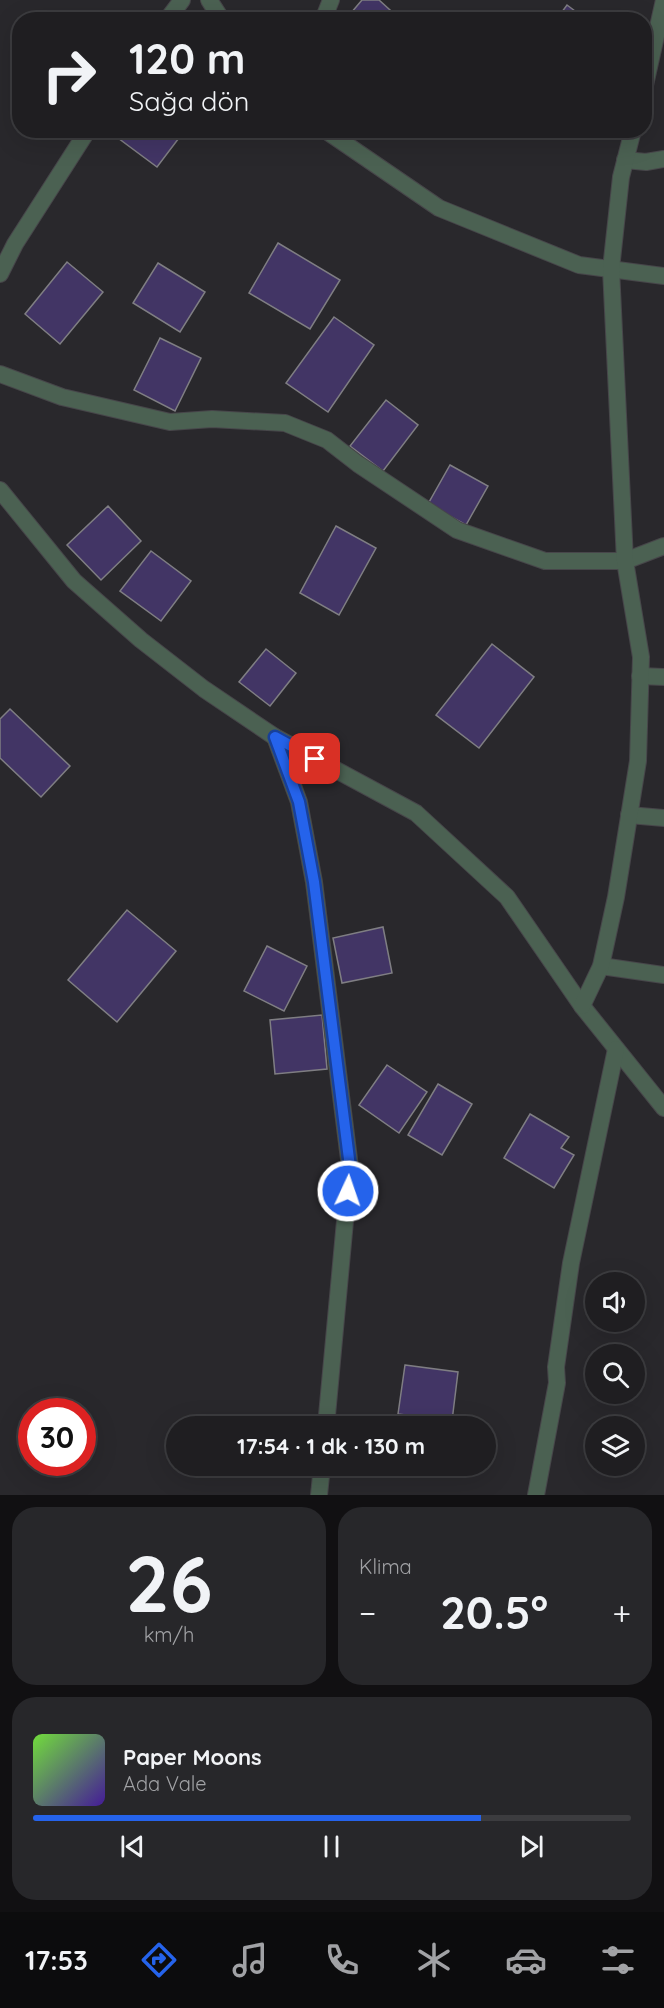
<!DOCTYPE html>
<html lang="tr">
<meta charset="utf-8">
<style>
body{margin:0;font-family:Quicksand,sans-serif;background:#27272a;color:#f1f3f6;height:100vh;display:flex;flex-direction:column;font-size:22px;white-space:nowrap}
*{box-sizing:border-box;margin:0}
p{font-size:20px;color:#a1a2a5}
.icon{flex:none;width:33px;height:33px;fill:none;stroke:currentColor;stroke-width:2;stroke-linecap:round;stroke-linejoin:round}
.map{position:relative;height:1495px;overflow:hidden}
.details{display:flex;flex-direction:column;gap:12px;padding:12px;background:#111012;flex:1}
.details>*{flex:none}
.guide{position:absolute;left:12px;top:12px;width:640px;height:126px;border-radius:24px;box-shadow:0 6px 24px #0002,0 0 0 2px #3c3c3f;background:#1f1e21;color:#f1f3f6;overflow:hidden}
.fabs{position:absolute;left:585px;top:1272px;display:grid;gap:12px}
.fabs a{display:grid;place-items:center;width:60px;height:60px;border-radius:50%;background:#1f1e21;box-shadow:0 6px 24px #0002,0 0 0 2px #3c3c3f;font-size:30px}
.speed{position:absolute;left:18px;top:1398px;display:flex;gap:12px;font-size:30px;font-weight:700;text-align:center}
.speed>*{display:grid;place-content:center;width:78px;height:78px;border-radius:50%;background:#1f1e21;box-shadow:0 6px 24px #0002,0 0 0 2px #3c3c3f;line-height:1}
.speed .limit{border:9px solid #d22;background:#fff;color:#111}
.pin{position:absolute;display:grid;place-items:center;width:51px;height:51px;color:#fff;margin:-26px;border-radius:12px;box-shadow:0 3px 9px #0006}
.me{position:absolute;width:66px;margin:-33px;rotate:3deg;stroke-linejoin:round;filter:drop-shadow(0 0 4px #0008)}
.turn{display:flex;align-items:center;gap:21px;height:126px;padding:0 18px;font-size:27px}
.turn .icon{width:78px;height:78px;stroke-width:2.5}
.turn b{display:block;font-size:42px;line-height:51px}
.big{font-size:45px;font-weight:700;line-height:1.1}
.details .tile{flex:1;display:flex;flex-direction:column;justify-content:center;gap:9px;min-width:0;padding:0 21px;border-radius:24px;background:#27272a}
.details .dial{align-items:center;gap:0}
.dial b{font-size:78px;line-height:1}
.song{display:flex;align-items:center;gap:18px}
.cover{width:72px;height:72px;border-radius:9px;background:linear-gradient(135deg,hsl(100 70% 55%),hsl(260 70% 35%))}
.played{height:6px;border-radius:3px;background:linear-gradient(90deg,#2563eb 75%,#3c3c3f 75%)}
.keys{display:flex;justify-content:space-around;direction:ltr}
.heat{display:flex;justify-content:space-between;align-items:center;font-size:33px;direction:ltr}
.details .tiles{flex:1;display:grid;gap:12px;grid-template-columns:1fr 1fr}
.tile:last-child{grid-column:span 2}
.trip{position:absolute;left:166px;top:1416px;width:330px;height:60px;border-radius:30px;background:#1f1e21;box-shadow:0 6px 24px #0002,0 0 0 2px #3c3c3f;font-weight:700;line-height:60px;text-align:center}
.dock{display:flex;height:96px;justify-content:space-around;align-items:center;background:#0c0c0d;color:#a1a2a5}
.dock .icon{width:42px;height:42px}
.dock .on{color:#2563eb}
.dock b{font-size:27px;color:#f1f3f6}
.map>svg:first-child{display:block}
</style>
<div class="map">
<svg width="664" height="1495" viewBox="0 0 664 1495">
<rect width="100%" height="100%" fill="#29282c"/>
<!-- building -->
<g fill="#423565" stroke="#7f7e83" stroke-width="1.5">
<polygon points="362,0 379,0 401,20 345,20"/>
<polygon points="567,5 587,20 556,20"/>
<polygon points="117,130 185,130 157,167 114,135"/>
<polygon points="278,243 340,280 310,329 249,293"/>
<polygon points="67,262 103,292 60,344 25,314"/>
<polygon points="158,263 205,292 180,332 133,303"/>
<polygon points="334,317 374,345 328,412 286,383"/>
<polygon points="160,338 201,358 175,411 134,390"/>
<polygon points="386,400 418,425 383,471 350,446"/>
<polygon points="450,465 488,486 466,525 428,504"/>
<polygon points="108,506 141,541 101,580 67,545"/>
<polygon points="336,526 376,548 339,615 300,593"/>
<polygon points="151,551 191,581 161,621 120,591"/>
<polygon points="492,644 534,677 479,748 436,715"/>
<polygon points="266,649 296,673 270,706 239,682"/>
<polygon points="10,709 70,766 41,797 0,758 0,719"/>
<polygon points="127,910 176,951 117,1022 68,980"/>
<polygon points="383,927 392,973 342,983 333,938"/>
<polygon points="267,946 307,966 284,1011 244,991"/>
<polygon points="322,1015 327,1069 275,1074 270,1020"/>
<polygon points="387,1065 427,1092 399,1133 359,1105"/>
<polygon points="438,1084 472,1104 442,1155 408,1135"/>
<polygon points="530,1114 569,1137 561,1148 574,1155 554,1188 504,1158"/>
<polygon points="405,1365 458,1372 452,1421 398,1414"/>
</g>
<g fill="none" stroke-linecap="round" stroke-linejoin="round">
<!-- minor casing -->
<g stroke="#47464a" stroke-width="18">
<g id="minor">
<polyline points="209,0 222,20"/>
<polyline points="167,20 182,0"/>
<polyline points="323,20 331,0"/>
<polyline points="645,85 664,0"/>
<polyline points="325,130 439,208 579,265 664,276"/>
<polyline points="625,160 646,162 664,159"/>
<polyline points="0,274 15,244 88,130"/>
<polyline points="0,374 62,397 170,422 212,419 285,423 327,440 358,464 457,530 545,561 625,561 664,546"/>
<polyline points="0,490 74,581 141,640 204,689 275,737 416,813 507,897 582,1006 664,1108"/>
<polyline points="640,676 664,677"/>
<polyline points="275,737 299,802 314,882 350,1167 326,1426"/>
<polyline points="629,815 664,818"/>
<polyline points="601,966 664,975"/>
<polyline points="582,1006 601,966 616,897 638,761 641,657 625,561 611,269 621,177 633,130"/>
<polyline points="319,1495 322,1466"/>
<polyline points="536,1495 557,1383 556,1367 571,1263 616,1049"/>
</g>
</g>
<!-- minor -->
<use href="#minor" stroke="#4b6152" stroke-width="16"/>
</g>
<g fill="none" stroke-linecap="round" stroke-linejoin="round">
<!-- route casing -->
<g stroke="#184099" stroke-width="15">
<polyline id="route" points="315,759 275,737 299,802 314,882 350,1167 348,1191"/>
</g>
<!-- route -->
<use href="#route" stroke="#2563eb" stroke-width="10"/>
</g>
</svg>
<div class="fabs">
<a><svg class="icon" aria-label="sound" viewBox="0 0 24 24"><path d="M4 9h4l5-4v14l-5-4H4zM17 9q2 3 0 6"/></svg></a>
<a><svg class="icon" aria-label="search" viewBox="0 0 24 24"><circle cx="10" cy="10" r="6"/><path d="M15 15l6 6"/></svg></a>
<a><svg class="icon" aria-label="layers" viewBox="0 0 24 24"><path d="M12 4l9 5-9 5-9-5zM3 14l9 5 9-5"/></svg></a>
</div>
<div class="speed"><div class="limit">30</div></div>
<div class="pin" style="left:315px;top:759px;background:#d93025"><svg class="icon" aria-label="arrive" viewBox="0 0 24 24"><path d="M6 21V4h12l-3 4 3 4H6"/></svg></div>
<svg class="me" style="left:348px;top:1191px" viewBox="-20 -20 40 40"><circle r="17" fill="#2563eb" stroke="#fff" stroke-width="3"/><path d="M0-11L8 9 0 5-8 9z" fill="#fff"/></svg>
<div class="trip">17:54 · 1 dk · 130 m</div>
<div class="guide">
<div class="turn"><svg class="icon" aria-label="right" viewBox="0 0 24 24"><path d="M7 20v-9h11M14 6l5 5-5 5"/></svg><div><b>120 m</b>Sağa dön</div></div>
</div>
</div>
<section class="details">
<div class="tiles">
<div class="tile dial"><b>26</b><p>km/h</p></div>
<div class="tile"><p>Klima</p>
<div class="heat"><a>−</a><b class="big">20.5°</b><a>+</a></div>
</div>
<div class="tile">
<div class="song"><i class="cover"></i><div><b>Paper Moons</b><p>Ada Vale</p></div></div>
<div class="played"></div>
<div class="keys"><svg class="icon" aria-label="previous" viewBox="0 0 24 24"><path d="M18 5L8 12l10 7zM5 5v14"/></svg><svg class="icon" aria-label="pause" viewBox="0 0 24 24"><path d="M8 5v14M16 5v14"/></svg><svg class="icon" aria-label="next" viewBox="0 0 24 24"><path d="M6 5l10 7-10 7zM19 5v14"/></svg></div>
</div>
</div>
</section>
<nav class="dock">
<b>17:53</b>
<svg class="icon on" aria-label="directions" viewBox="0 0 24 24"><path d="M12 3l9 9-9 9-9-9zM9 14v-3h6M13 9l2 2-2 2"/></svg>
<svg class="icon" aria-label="music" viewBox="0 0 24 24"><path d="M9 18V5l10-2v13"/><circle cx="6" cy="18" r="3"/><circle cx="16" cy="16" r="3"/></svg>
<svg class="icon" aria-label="phone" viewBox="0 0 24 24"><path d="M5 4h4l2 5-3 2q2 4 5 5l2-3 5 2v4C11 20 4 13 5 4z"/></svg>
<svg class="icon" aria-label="climate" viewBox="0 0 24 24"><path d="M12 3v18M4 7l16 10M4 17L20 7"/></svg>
<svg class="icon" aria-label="car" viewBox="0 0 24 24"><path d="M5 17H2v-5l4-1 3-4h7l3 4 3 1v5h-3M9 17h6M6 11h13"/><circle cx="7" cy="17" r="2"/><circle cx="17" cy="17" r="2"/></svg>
<svg class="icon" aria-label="filters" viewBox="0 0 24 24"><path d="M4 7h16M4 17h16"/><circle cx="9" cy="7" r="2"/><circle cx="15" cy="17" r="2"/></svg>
</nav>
